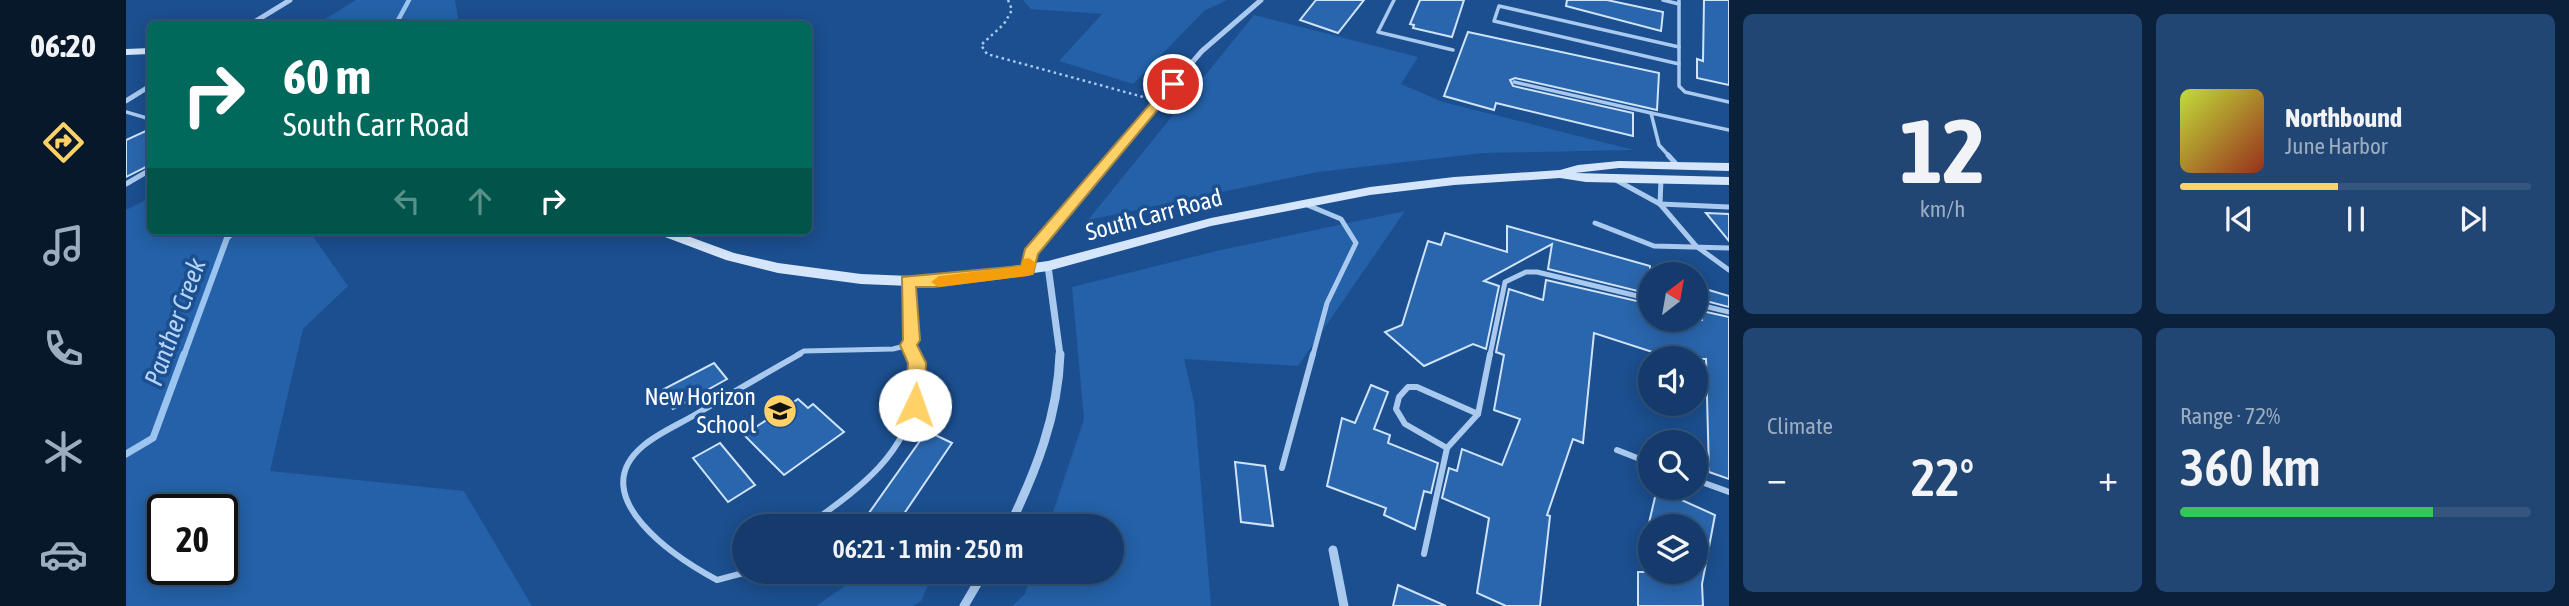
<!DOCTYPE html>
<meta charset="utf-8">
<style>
body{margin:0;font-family:"Asap Condensed",sans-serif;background:#214673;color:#f1f3f6;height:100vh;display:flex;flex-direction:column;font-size:26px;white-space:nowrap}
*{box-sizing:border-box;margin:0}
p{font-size:23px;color:#9dadc1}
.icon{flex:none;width:38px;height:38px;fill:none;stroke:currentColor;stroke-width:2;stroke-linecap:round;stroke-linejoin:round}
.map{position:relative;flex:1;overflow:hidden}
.side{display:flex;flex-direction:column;gap:14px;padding:14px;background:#0b203b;width:840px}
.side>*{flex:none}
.hud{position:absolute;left:21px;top:21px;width:665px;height:214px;border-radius:10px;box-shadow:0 4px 18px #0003,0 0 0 2px #33557e;background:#00695c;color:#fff;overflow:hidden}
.needle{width:46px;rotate:31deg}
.fabs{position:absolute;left:1512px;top:262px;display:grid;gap:14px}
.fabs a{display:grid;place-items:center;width:70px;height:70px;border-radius:50%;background:#143b6b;box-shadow:0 4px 18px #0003,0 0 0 2px #33557e;font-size:35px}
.speed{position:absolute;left:21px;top:494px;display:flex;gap:14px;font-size:35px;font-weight:700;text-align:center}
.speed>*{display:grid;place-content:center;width:91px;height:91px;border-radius:50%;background:#143b6b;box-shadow:0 4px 18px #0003,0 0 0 2px #33557e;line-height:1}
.speed .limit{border:4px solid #111;border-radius:10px;background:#fff;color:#111}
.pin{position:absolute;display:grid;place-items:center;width:60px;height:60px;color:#fff;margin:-30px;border:4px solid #fff;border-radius:50%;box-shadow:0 2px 7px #0007}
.me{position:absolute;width:77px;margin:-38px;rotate:3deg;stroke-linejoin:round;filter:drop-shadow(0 0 5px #0008)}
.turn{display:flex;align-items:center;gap:24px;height:147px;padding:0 21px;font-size:32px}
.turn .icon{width:91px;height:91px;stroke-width:2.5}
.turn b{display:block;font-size:49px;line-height:60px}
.lanes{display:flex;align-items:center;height:66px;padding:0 21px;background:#0003;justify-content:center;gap:35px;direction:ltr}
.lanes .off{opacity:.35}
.big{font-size:52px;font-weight:600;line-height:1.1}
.side .tile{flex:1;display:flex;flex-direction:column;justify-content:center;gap:10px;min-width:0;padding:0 24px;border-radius:10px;background:#214673}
.side .dial{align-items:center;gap:0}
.dial b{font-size:91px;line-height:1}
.song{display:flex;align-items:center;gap:21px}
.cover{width:84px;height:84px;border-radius:10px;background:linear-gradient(135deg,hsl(70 70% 55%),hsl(10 70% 35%))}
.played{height:7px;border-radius:4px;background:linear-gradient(90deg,#ffd166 45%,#33557e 45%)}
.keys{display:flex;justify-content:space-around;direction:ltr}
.heat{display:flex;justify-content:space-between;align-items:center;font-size:38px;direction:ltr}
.charge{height:10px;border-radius:5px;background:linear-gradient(90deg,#34c759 72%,#33557e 0)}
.side .tiles{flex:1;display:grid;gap:14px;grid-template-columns:repeat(2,1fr)}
.trip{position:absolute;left:606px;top:514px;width:392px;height:70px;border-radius:35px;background:#143b6b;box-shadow:0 4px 18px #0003,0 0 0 2px #33557e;font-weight:600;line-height:70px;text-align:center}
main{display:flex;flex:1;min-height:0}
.tabs{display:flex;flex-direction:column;width:126px;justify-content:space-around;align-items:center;background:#08182b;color:#9dadc1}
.tabs .icon{width:49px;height:49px}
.tabs .active{color:#ffd166}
.tabs b{font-size:32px;color:#f1f3f6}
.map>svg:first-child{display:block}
</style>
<main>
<nav class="tabs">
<b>06:20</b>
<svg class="icon active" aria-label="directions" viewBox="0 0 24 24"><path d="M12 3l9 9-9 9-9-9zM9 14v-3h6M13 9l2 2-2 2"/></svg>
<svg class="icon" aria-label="music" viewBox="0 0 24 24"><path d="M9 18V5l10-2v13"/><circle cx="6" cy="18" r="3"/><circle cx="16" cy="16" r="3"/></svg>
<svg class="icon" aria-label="phone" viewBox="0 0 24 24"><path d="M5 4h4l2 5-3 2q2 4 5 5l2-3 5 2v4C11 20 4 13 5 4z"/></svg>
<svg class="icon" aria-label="climate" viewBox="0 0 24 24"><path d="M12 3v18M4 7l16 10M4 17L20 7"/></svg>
<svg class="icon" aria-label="car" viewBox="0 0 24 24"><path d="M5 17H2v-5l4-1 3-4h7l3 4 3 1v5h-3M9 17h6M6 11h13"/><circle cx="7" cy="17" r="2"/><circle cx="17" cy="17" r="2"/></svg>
</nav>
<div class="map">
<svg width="1603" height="606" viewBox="0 0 1603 606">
<rect width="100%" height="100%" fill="#1b4f8f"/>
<!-- green -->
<g fill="#2461a8" fill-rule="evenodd">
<polygon points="230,0 329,0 333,24 191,24"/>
<polygon points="897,0 1101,0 1078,11 1007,84 933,61 976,14 905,9"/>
<polygon points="1128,15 1292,57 1275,84 1317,102 1508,150 1357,153 1192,172 962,220"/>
<path d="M24,198v33h159l39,55 -45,43 -33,142 194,20 68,115h-406v-396zM96,509v60h-59v-60z"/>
<polygon points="1279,211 1172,366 1058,359 1068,402 1085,606 886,606 899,594 906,572 985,572 985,527 922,527 958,419 946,287 1095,250"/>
<polygon points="739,572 808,572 795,601 787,606 690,606"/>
</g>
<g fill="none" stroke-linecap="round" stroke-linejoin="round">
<!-- stream-far2 -->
<polyline stroke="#9cc4f0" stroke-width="4.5" points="270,24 283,0"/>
<!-- stream-far1 -->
<polyline stroke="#9cc4f0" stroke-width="6" points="58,355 101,238 108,231"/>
<!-- stream -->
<polyline stroke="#9cc4f0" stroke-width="7" points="0,454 27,438 58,354"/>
</g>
<!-- building -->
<g fill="#2a66ad" stroke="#cfe3fa" stroke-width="2">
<polygon points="1190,0 1238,0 1212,33 1174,20"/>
<polygon points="1294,0 1338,0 1326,37 1287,28 1288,25 1284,24"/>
<polygon points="1441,0 1481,0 1537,12 1535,31 1440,6"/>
<polygon points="1578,0 1603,0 1603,85 1571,78 1571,59 1577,61"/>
<polygon points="1342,32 1533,73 1531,110 1389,78 1384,80 1387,86 1507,113 1507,136 1370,103 1368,110 1318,96"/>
<polygon points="24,129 24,165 0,177 0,140"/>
<polygon points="1580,213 1603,214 1603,241"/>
<polygon points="1381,226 1524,266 1524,294 1422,269 1426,244 1358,281 1373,286 1360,349 1347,344 1298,366 1259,332 1276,325 1302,241 1315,245 1319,233 1381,252"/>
<polygon points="1420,280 1524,304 1524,320 1576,320 1576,311 1603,317 1603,479 1583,472 1580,359 1548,359 1468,333 1457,443 1447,439 1421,515 1424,516 1414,606 1380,606 1351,593 1363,518 1316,498 1323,468 1331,471 1336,449 1376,465 1394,419 1368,410 1378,355 1370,352 1383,289 1417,300"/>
<polygon points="1576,288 1603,296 1603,307 1576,300"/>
<polygon points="588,363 601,379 547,409 534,391"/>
<polygon points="1245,385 1262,392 1248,429 1264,435 1262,443 1312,463 1305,493 1298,491 1289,529 1258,515 1260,508 1201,486 1216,418 1229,423"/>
<polygon points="672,399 682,408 687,404 718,432 658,475 618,435"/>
<polygon points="801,431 826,443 769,527 733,527"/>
<polygon points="594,443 629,485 602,502 567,458"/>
<polygon points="1109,462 1139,466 1147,526 1115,522"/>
<polygon points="1531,489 1589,515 1576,584 1577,606 1512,606 1512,572 1570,572 1570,527 1522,527"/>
<polygon points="1272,585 1320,606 1267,606"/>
</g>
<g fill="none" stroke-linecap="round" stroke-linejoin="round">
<!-- path -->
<polyline stroke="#a9c9ee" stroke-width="2.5" stroke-dasharray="2.5 3.5" stroke-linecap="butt" points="882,0 886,10 878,24 855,45 861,54 1021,98"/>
<!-- service-far2 -->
<g stroke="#a9c9ee" stroke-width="3.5">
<polyline points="1268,0 1252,32 1327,50"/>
<polyline points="1537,0 1553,4"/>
<polyline points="1553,0 1553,86 1559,92 1603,102"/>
<polyline points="1553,47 1373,6 1368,21 1553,64"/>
<polyline points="1388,82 1525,113"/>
<polyline points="0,112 24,119"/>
<polyline points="1544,157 1533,145 1525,113 1603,130"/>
</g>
<!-- service-far1 -->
<g stroke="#a9c9ee" stroke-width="5">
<polyline points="1542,155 1552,166"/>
<polyline points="1490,180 1534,204 1570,246 1603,270"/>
<polyline points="0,184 24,170"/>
<polyline points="1179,204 1215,219 1230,243 1201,303 1187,355"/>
<polyline points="1534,204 1603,207"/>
<polyline points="1534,204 1535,179"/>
<polyline points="1469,223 1528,246 1603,248"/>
<polyline points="782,281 783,345 789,355"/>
<polyline points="1570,304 1603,312"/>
<polyline points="671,355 678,351 767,349 783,345"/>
<polyline points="1364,355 1379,282 1400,272 1411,272 1524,299"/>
</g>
<!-- service -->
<g stroke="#a9c9ee" stroke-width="6">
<polyline points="1321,448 1279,424 1270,409 1273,397 1282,387 1291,387 1352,414"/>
<polyline points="1491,450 1524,463"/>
<polyline points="1156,468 1187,354"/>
<polyline points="1570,480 1603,492"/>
<path d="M680,527c47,-35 99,-68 109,-130 2,-15 4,-29 -1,-43"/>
<polyline points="1298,554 1321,448 1352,414 1364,354"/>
<path d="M621,572l-30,8c-39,-21 -135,-83 -74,-134 15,-13 37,-22 55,-33 34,-20 68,-40 102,-59"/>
</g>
<!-- minor-far2 -->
<g stroke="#a9c9ee" stroke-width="5">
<polyline points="125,24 164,0"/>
<polyline points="0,101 24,86"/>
<polyline points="984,157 1076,51 1135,0"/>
</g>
<!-- minor-far1 -->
<g stroke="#a9c9ee" stroke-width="7">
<polyline points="922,266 934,355"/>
<polyline points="902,271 904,253 985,155"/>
</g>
<!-- minor -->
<g stroke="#a9c9ee" stroke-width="9">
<path d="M883,527c27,-56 49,-111 51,-173"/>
<polyline points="1207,550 1218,606"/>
<polyline points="838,606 858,572"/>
</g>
<!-- secondary -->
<g fill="#d6e6fa" fill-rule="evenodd">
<polygon points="24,48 24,54 0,55 0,49"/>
<polygon points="1493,161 1603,163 1603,171 1493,168 1449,173 1603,177 1603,185 1460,182 1434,178 1328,185 1244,195 1085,226 922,271 808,287 735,284 652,273 600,260 531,234 530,231 548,231 608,253 652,263 735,274 808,277 922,261 1085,218 1244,187 1328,177 1434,170 1452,165"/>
</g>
</g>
<!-- route -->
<polygon fill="#ffd166" stroke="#a68842" stroke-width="2" points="1043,82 1053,84 912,254 907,274 808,287 790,287 794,340 791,345 800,363 798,405 795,410 783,410 780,405 782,363 774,345 777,340 776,277 895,266 899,249"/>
<!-- slow -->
<polygon fill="#f59e0b" points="903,258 910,263 907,274 902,276 813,287 805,282 813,276 895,266 897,259"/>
<!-- icons -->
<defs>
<g id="school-disc" transform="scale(1.75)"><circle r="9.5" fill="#ffd166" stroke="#1b4f8f"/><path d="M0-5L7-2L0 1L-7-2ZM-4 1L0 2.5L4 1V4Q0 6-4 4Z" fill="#111"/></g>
</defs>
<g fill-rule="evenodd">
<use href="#school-disc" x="654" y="411"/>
</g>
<g text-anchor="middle" stroke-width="7" stroke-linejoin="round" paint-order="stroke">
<!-- street labels -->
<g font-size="24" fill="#fff" stroke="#1b4f8f">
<text transform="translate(1028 215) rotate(-15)" y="8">South Carr Road</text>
</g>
<!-- poi labels -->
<g font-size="24" fill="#fff" stroke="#1b4f8f" text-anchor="end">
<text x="630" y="405">New Horizon<tspan x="630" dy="28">School</tspan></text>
</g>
<!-- water labels -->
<g font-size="26" font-style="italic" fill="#b5d3f5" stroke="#1b4f8f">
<text transform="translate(49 322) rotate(-70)" y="9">Panther Creek</text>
</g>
</g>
</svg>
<div class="fabs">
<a><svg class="needle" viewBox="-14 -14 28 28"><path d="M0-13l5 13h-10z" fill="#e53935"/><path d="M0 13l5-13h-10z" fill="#9dadc1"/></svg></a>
<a><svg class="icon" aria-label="sound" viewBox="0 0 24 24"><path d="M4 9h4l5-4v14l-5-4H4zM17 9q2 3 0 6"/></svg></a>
<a><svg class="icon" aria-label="search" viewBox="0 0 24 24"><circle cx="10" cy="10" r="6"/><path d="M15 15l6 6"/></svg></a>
<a><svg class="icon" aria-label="layers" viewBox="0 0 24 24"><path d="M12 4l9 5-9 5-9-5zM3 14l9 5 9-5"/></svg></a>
</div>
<div class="speed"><div class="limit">20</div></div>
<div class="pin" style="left:1047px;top:84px;background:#d93025"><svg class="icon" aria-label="arrive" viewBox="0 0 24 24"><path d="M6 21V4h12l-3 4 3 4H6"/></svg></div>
<svg class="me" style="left:789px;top:405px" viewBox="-20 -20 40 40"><circle r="19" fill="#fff"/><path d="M0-13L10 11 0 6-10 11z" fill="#ffd166"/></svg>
<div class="trip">06:21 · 1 min · 250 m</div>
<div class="hud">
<div class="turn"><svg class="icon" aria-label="right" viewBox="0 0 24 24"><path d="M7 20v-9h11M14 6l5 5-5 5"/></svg><div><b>60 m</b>South Carr Road</div></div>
<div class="lanes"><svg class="icon off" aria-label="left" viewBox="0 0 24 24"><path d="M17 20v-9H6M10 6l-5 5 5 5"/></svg><svg class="icon off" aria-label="ahead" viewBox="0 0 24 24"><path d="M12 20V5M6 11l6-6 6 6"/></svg><svg class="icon" aria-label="right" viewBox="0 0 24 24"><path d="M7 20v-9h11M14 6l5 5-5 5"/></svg></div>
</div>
</div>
<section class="side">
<div class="tiles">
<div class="tile dial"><b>12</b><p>km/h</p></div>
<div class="tile">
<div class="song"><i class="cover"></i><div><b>Northbound</b><p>June Harbor</p></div></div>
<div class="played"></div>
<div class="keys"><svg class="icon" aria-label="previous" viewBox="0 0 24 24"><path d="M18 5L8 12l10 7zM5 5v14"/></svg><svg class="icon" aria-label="pause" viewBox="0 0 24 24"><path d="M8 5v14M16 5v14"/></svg><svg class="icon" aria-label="next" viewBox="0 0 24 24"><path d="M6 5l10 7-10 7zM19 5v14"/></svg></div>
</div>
<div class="tile"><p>Climate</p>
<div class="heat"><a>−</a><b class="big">22°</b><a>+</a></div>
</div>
<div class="tile"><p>Range · 72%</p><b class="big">360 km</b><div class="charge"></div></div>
</div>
</section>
</main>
